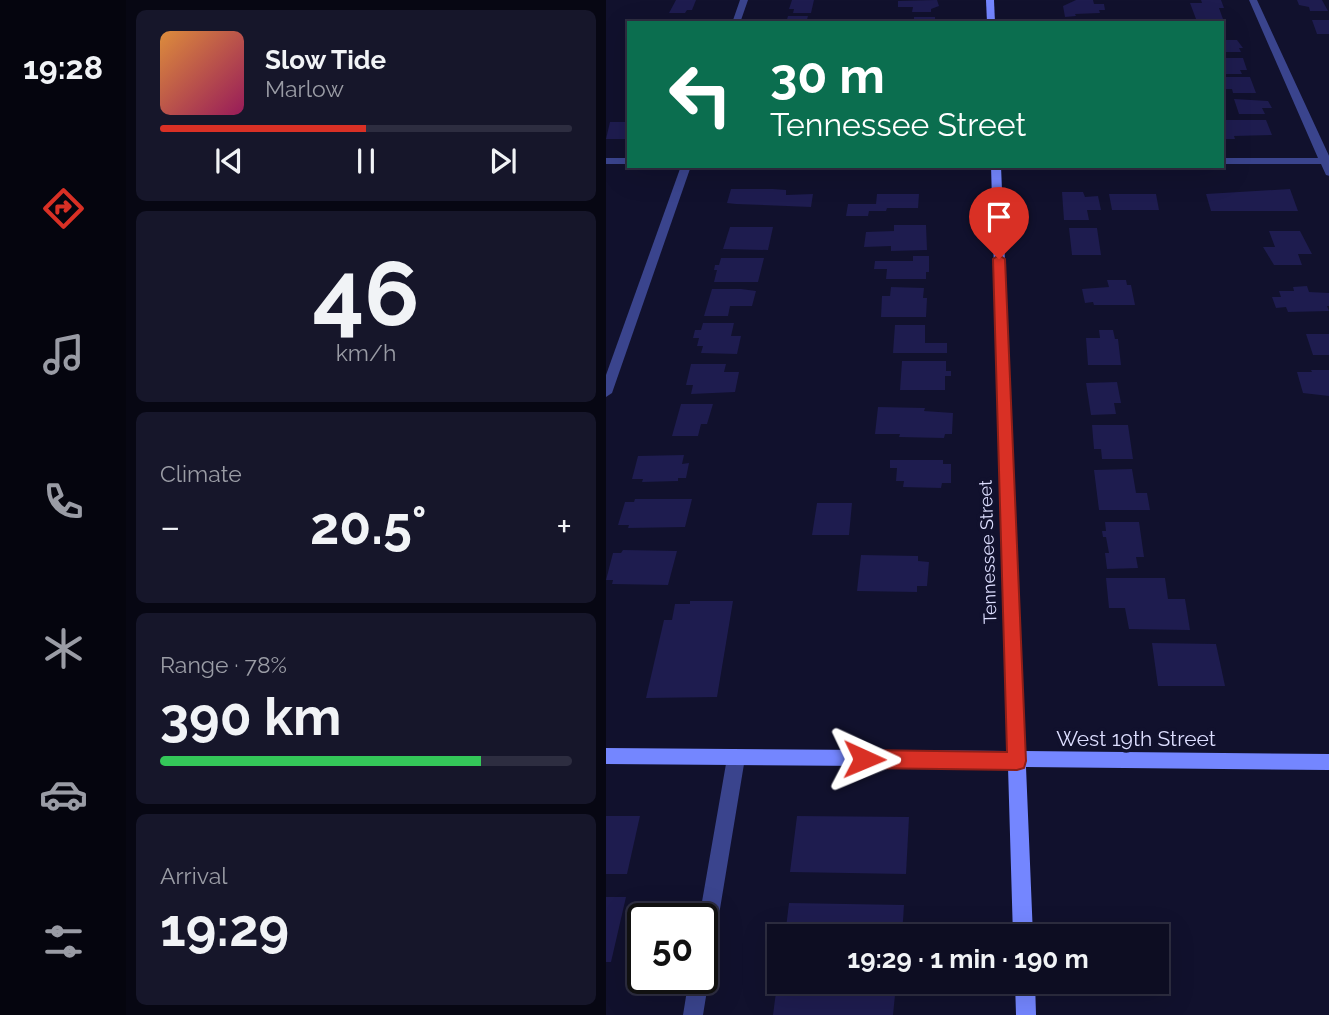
<!DOCTYPE html>
<meta charset="utf-8">
<style>
body{margin:0;font-family:Raleway,sans-serif;background:#16162a;color:#f1f3f6;height:100vh;display:flex;flex-direction:column;font-size:26px;white-space:nowrap}
*{box-sizing:border-box;margin:0}
p{font-size:23px;color:#9a9ca5}
.icon{flex:none;width:38px;height:38px;fill:none;stroke:currentColor;stroke-width:2;stroke-linecap:round;stroke-linejoin:round}
.map{position:relative;flex:1;overflow:hidden}
.details{display:flex;flex-direction:column;gap:10px;padding:10px;background:#070713;width:480px}
.details>*{flex:none}
.banner{position:absolute;left:21px;top:21px;width:597px;height:147px;border-radius:0px;box-shadow:0 7px 28px #0002,0 0 0 2px #2d2d40;background:#0b6e4f;color:#fff;overflow:hidden}
.speed{position:absolute;left:21px;top:903px;display:flex;gap:14px;font-size:35px;font-weight:700;text-align:center}
.speed>*{display:grid;place-content:center;width:91px;height:91px;border-radius:50%;background:#0d0d22;box-shadow:0 7px 28px #0002,0 0 0 2px #2d2d40;line-height:1}
.speed .limit{border:4px solid #111;border-radius:10px;background:#fff;color:#111}
.pin{position:absolute;display:grid;place-items:center;width:60px;height:60px;color:#fff;margin:-72px -30px;border-radius:50% 50% 50% 0;rotate:-45deg;box-shadow:0 0 7px #0007}
.pin .icon{rotate:45deg}
.me{position:absolute;width:77px;margin:-38px;rotate:91deg;stroke-linejoin:round;filter:drop-shadow(0 0 5px #0008)}
.turn{display:flex;align-items:center;gap:24px;height:147px;padding:0 28px;font-size:32px}
.turn .icon{width:91px;height:91px;stroke-width:2.5}
.turn b{display:block;font-size:49px;line-height:60px}
.big{font-size:52px;font-weight:700;line-height:1.1}
.details .tile{flex:1;display:flex;flex-direction:column;justify-content:center;gap:10px;min-width:0;padding:0 24px;border-radius:10px;background:#16162a}
.details .dial{align-items:center;gap:0}
.dial b{font-size:91px;line-height:1}
.song{display:flex;align-items:center;gap:21px}
.cover{width:84px;height:84px;border-radius:10px;background:linear-gradient(135deg,hsl(30 70% 55%),hsl(330 70% 35%))}
.played{height:7px;border-radius:4px;background:linear-gradient(90deg,#d93025 50%,#2d2d40 50%)}
.keys{display:flex;justify-content:space-around;direction:ltr}
.heat{display:flex;justify-content:space-between;align-items:center;font-size:38px;direction:ltr}
.charge{height:10px;border-radius:5px;background:linear-gradient(90deg,#34c759 78%,#2d2d40 0)}
.trip{position:absolute;left:161px;top:924px;width:402px;height:70px;border-radius:0px;background:#0d0d22;box-shadow:0 7px 28px #0002,0 0 0 2px #2d2d40;font-weight:700;line-height:70px;text-align:center}
main{display:flex;flex:1;min-height:0}
.menu{display:flex;flex-direction:column;width:126px;justify-content:space-around;align-items:center;background:#05050e;color:#9a9ca5}
.menu .icon{width:49px;height:49px}
.menu .selected{color:#d93025}
.menu b{font-size:32px;color:#f1f3f6}
.map>svg:first-child{display:block}
</style>
<main>
<nav class="menu">
<b>19:28</b>
<svg class="icon selected" aria-label="directions" viewBox="0 0 24 24"><path d="M12 3l9 9-9 9-9-9zM9 14v-3h6M13 9l2 2-2 2"/></svg>
<svg class="icon" aria-label="music" viewBox="0 0 24 24"><path d="M9 18V5l10-2v13"/><circle cx="6" cy="18" r="3"/><circle cx="16" cy="16" r="3"/></svg>
<svg class="icon" aria-label="phone" viewBox="0 0 24 24"><path d="M5 4h4l2 5-3 2q2 4 5 5l2-3 5 2v4C11 20 4 13 5 4z"/></svg>
<svg class="icon" aria-label="climate" viewBox="0 0 24 24"><path d="M12 3v18M4 7l16 10M4 17L20 7"/></svg>
<svg class="icon" aria-label="car" viewBox="0 0 24 24"><path d="M5 17H2v-5l4-1 3-4h7l3 4 3 1v5h-3M9 17h6M6 11h13"/><circle cx="7" cy="17" r="2"/><circle cx="17" cy="17" r="2"/></svg>
<svg class="icon" aria-label="filters" viewBox="0 0 24 24"><path d="M4 7h16M4 17h16"/><circle cx="9" cy="7" r="2"/><circle cx="15" cy="17" r="2"/></svg>
</nav>
<section class="details">
<div class="tile">
<div class="song"><i class="cover"></i><div><b>Slow Tide</b><p>Marlow</p></div></div>
<div class="played"></div>
<div class="keys"><svg class="icon" aria-label="previous" viewBox="0 0 24 24"><path d="M18 5L8 12l10 7zM5 5v14"/></svg><svg class="icon" aria-label="pause" viewBox="0 0 24 24"><path d="M8 5v14M16 5v14"/></svg><svg class="icon" aria-label="next" viewBox="0 0 24 24"><path d="M6 5l10 7-10 7zM19 5v14"/></svg></div>
</div>
<div class="tile dial"><b>46</b><p>km/h</p></div>
<div class="tile"><p>Climate</p>
<div class="heat"><a>−</a><b class="big">20.5°</b><a>+</a></div>
</div>
<div class="tile"><p>Range · 78%</p><b class="big">390 km</b><div class="charge"></div></div>
<div class="tile"><p>Arrival</p><b class="big">19:29</b></div>
</section>
<div class="map">
<svg width="724" height="1015" viewBox="0 0 724 1015">
<rect width="100%" height="100%" fill="#11112d"/>
<!-- building -->
<g fill="#1e1c4f">
<polygon points="70,0 90,0 86,10 81,10 79,13 63,13"/>
<polygon points="186,0 208,0 205,13 187,13 188,9 183,9"/>
<polygon points="331,0 333,6 325,9 325,12 306,12 307,7 292,7 292,1"/>
<polygon points="470,0 487,0 488,4 498,4 499,10 493,10 494,13 469,14 470,16 459,17 457,6"/>
<polygon points="595,0 615,0 618,8 613,8 617,19 590,19 584,3 596,3"/>
<polygon points="691,0 716,0 722,11 704,11 703,7 693,5"/>
<polygon points="182,16 202,16 200,23 180,23"/>
<rect x="308" y="17" width="21" height="6"/>
<polygon points="706,20 724,20 724,34 711,34"/>
<polygon points="616,40 631,40 637,48 633,48 635,52 616,52"/>
<polygon points="616,58 637,58 641,70 634,70 636,74 617,74"/>
<polygon points="616,77 644,77 650,93 627,93 626,89 616,89"/>
<polygon points="628,99 662,101 666,108 656,108 659,114 633,114"/>
<polygon points="616,120 660,120 666,135 628,136 629,139 616,139"/>
<polygon points="4,122 23,122 23,139 0,139"/>
<polygon points="125,189 167,189 180,190 180,195 207,194 205,207 130,204 121,203"/>
<polygon points="684,189 692,211 605,211 600,194"/>
<polygon points="456,192 477,192 479,197 492,196 495,210 481,210 483,220 458,220"/>
<polygon points="271,194 313,194 312,208 281,208 280,211 263,211 262,216 240,216 242,204 270,204"/>
<polygon points="503,194 550,194 553,210 506,210"/>
<polygon points="288,225 320,225 321,250 285,251 285,246 258,247 260,232 288,231"/>
<polygon points="124,227 167,227 162,250 117,249"/>
<polygon points="463,228 491,228 495,255 466,255"/>
<polygon points="663,231 694,231 706,254 692,254 696,265 668,265 657,247 669,247"/>
<polygon points="307,256 323,256 323,272 320,272 320,279 280,279 281,269 268,269 269,261 307,261"/>
<polygon points="115,258 158,258 152,282 108,282 111,270 108,270 109,265 113,265"/>
<polygon points="501,280 520,280 521,285 525,285 529,305 488,305 487,302 479,303 476,289 503,287"/>
<polygon points="701,286 703,292 724,293 724,306 721,306 723,311 682,312 680,307 670,308 666,297 675,297 673,291 688,291 687,287"/>
<polygon points="285,287 318,288 317,298 321,298 320,317 275,317 276,296 284,296"/>
<polygon points="106,289 135,289 150,291 146,306 124,306 122,316 98,316"/>
<polygon points="97,323 128,323 125,336 135,336 131,354 95,353 97,346 91,346 93,338 87,338 89,330 95,330"/>
<polygon points="289,325 319,325 319,343 341,343 341,353 287,353"/>
<polygon points="493,330 507,330 509,339 512,339 515,365 482,365 480,338 494,338"/>
<polygon points="700,334 724,334 724,355 707,355"/>
<polygon points="296,361 340,361 340,371 345,371 345,376 339,376 339,390 294,390"/>
<polygon points="85,364 120,364 118,372 133,372 129,392 85,394 87,385 80,385"/>
<polygon points="705,370 724,370 724,396 697,393 691,372 706,372"/>
<polygon points="511,382 515,403 508,403 510,414 485,415 480,383"/>
<polygon points="75,404 107,404 101,424 95,424 92,436 66,436"/>
<polygon points="272,407 319,408 318,411 347,413 346,434 339,434 338,438 293,437 294,434 269,434"/>
<polygon points="486,425 522,425 527,459 496,459 495,449 488,449"/>
<polygon points="78,455 76,464 83,463 80,478 72,478 72,481 36,482 37,479 26,479 32,456"/>
<polygon points="284,460 337,460 337,464 345,464 345,483 336,483 335,488 297,487 298,481 290,481 291,468 284,468"/>
<polygon points="526,469 530,493 541,493 544,510 493,510 488,470"/>
<polygon points="29,499 86,499 79,527 22,528 23,525 12,525 19,502 28,502"/>
<polygon points="211,503 246,503 243,535 206,535"/>
<polygon points="499,522 533,522 538,557 530,557 532,568 501,569 499,553 503,553 500,537 497,537 496,531 500,531"/>
<polygon points="17,550 71,551 62,585 6,584 7,580 0,580 7,553 15,553"/>
<polygon points="255,555 312,556 312,561 323,562 321,586 311,586 311,592 251,591"/>
<polygon points="500,578 559,578 562,599 579,599 584,630 523,629 519,608 503,608"/>
<polygon points="84,601 127,601 111,697 40,698 58,620 66,620 69,604 84,604"/>
<polygon points="546,643 610,644 619,686 552,686"/>
<polygon points="0,816 34,816 21,874 0,874"/>
<polygon points="191,816 303,817 300,874 184,872"/>
<polygon points="0,897 20,897 5,962 0,962"/>
<polygon points="183,903 298,905 296,936 179,936"/>
<polygon points="170,992 289,995 287,1015 167,1015"/>
</g>
<g fill="none" stroke-linecap="round" stroke-linejoin="round">
<!-- lane -->
<g fill="#3a448d" fill-rule="evenodd">
<polygon points="130,750 136,752 139,758 106,957 103,964 96,967 96,919 93,919 121,758 124,752"/>
<polygon points="96,969 100,971 103,978 97,1015 77,1015 83,978 96,978"/>
</g>
<!-- street -->
<g fill="#3a448d" fill-rule="evenodd">
<polygon points="134,0 142,0 134,23 126,23"/>
<polygon points="643,0 651,0 724,158 724,176 720,175 715,164 616,164 616,158 712,158"/>
<rect x="0" y="158" width="23" height="6"/>
<polygon points="75,166 85,166 6,393 0,397 0,375"/>
</g>
<!-- secondary -->
<g fill="#7486ff" fill-rule="evenodd">
<polygon points="380,0 388,0 389,23 381,23"/>
<polygon points="385,166 395,166 419,751 724,754 724,770 420,767 427,936 407,936 402,767 0,764 0,748 402,751"/>
<polygon points="409,982 429,982 430,1015 410,1015"/>
</g>
</g>
<!-- route -->
<polygon fill="#d93025" stroke="#8d1f18" stroke-width="2" points="393,255 399,259 420,761 418,768 411,770 258,768 251,766 248,759 251,753 258,750 401,752 387,259"/>
<g text-anchor="middle" stroke-width="7" stroke-linejoin="round" paint-order="stroke">
<!-- street labels -->
<g font-size="18" fill="#dddeff" stroke="#11112d">
<text transform="translate(382 552) rotate(-92)" y="6">Tennessee Street</text>
</g>
<!-- near-street labels -->
<g font-size="21" fill="#dddeff" stroke="#11112d">
<text x="530" y="746">West 19th Street</text>
</g>
</g>
</svg>
<div class="speed"><div class="limit">50</div></div>
<div class="pin" style="left:393px;top:259px;background:#d93025"><svg class="icon" aria-label="arrive" viewBox="0 0 24 24"><path d="M6 21V4h12l-3 4 3 4H6"/></svg></div>
<svg class="me" style="left:258px;top:759px" viewBox="-20 -20 40 40"><path d="M0-17L14 15 0 8-14 15z" fill="#d93025" stroke="#fff" stroke-width="4"/></svg>
<div class="trip">19:29 · 1 min · 190 m</div>
<div class="banner">
<div class="turn"><svg class="icon" aria-label="left" viewBox="0 0 24 24"><path d="M17 20v-9H6M10 6l-5 5 5 5"/></svg><div><b>30 m</b>Tennessee Street</div></div>
</div>
</div>
</main>
